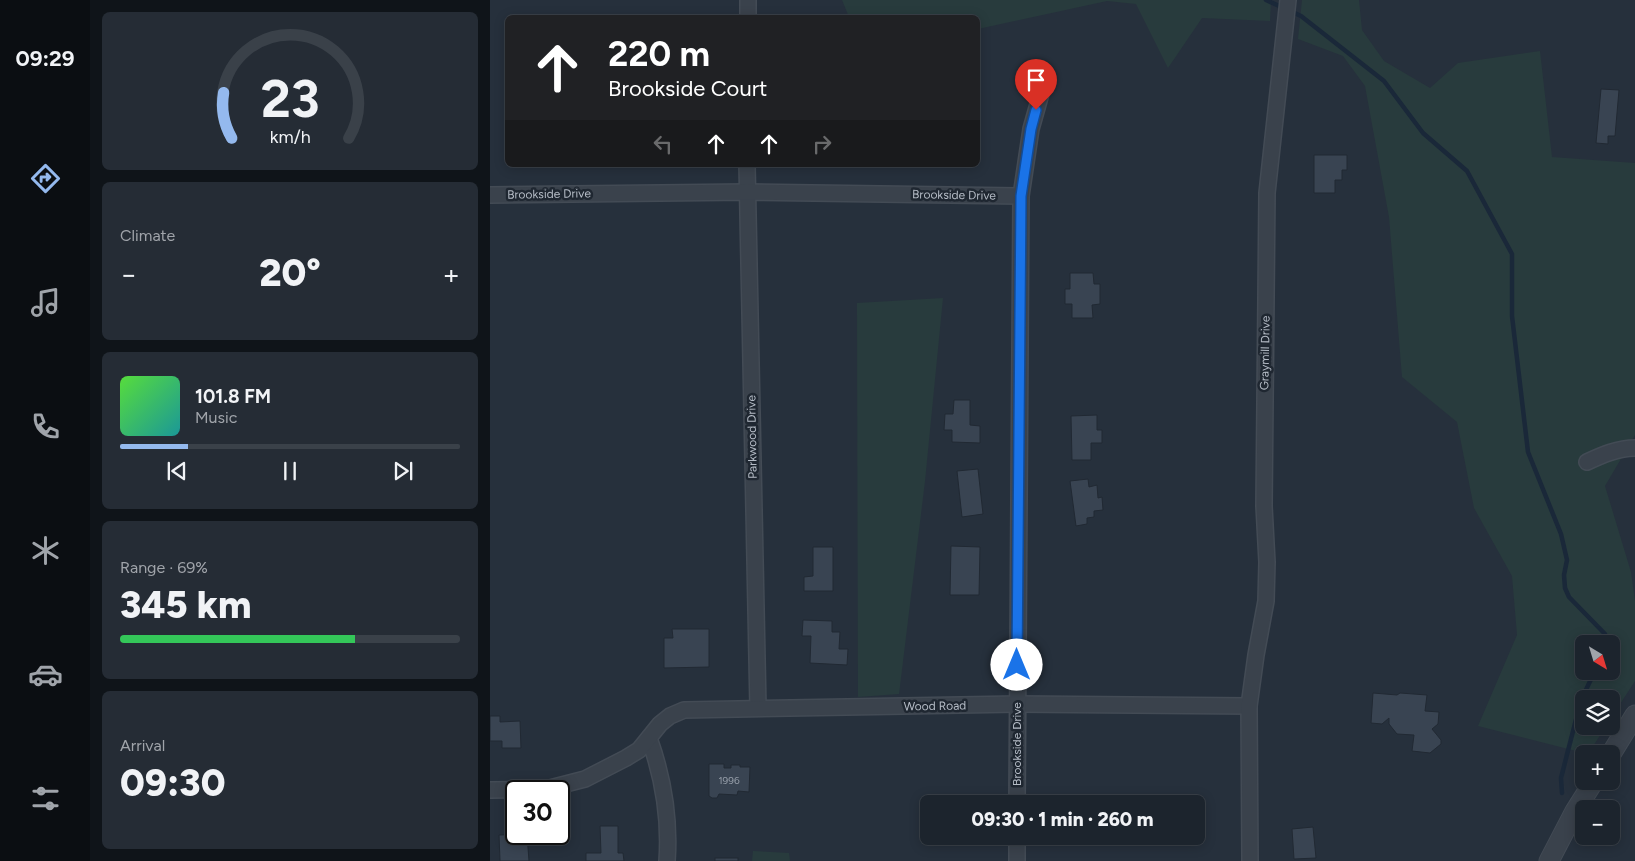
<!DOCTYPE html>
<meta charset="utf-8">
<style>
body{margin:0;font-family:Figtree,sans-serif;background:#252c35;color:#f1f3f6;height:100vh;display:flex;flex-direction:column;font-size:19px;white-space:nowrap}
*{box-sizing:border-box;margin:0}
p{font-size:16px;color:#a0a4aa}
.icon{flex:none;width:28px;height:28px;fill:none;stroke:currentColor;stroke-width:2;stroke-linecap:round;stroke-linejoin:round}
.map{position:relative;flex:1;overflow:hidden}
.sheet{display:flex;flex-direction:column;gap:12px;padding:12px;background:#0f1419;width:400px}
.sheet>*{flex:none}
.banner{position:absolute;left:15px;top:15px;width:475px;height:152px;border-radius:8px;box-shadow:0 2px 12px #0003,0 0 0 1px #3a4149;background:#202124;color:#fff;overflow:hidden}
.needle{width:32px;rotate:142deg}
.fabs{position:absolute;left:1085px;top:635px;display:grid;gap:10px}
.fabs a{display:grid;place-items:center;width:45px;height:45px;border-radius:8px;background:#1c242d;box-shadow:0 2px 12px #0003,0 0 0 1px #3a4149;font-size:25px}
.speed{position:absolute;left:15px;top:780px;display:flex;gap:10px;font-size:25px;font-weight:700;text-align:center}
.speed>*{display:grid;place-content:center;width:65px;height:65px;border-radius:50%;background:#1c242d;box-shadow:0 2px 12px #0003,0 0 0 1px #3a4149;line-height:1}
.speed .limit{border:2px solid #111;border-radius:8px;background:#fff;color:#111}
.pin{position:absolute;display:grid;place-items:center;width:42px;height:42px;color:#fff;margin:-51px -21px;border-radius:50% 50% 50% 0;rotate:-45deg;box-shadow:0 0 5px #0007}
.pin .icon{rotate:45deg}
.me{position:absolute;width:55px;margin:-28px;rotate:0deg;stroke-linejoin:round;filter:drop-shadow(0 0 4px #0008)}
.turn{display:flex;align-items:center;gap:18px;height:105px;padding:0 20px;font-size:22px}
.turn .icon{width:65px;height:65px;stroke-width:2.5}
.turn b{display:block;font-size:35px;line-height:42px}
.lanes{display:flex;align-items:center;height:48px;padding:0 20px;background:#0003;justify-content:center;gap:25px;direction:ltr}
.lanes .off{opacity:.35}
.big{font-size:38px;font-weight:800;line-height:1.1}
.sheet .widget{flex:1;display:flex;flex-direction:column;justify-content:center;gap:8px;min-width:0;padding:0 18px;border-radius:8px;background:#252c35}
.sheet .dial{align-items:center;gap:0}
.dial svg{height:130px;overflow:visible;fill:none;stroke:#3a4149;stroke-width:7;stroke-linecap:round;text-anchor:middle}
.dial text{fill:#f1f3f6;stroke:none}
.song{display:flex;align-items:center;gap:15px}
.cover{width:60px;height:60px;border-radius:8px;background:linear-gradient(135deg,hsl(110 70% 55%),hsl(180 70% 35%))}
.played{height:5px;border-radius:2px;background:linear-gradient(90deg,#94b9ee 20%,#3a4149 20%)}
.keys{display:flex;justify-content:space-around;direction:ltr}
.heat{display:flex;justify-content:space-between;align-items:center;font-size:28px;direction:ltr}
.charge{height:8px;border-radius:4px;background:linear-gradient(90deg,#34c759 69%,#3a4149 0)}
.trip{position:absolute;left:430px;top:795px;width:285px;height:50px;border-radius:8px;background:#1c242d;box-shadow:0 2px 12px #0003,0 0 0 1px #3a4149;font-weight:800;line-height:50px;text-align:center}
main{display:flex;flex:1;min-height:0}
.tabs{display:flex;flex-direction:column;width:90px;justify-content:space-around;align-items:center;background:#0b0e12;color:#a0a4aa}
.tabs .icon{width:35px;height:35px}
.tabs .selected{color:#94b9ee}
.tabs b{font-size:22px;color:#f1f3f6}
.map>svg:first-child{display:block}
</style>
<main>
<nav class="tabs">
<b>09:29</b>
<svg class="icon selected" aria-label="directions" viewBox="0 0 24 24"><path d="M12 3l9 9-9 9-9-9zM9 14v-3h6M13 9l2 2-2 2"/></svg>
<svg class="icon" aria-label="music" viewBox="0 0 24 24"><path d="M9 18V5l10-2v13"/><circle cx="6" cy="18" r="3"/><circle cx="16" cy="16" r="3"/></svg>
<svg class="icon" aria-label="phone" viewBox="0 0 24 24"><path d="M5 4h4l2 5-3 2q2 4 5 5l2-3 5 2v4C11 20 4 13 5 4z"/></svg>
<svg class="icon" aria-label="climate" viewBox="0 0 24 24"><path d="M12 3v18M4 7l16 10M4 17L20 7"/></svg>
<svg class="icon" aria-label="car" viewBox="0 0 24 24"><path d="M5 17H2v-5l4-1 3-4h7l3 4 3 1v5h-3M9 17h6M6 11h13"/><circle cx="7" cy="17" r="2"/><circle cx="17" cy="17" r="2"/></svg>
<svg class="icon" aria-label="filters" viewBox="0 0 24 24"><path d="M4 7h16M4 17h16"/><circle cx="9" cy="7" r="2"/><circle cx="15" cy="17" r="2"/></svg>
</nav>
<section class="sheet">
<div class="widget dial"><svg viewBox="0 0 100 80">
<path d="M14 69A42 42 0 1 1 86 69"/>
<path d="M14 69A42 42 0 0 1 9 41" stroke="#94b9ee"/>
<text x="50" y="56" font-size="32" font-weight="700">23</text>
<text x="50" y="72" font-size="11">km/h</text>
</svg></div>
<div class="widget"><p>Climate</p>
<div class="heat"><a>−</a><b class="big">20°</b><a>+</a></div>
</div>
<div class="widget">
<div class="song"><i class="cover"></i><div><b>101.8 FM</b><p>Music</p></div></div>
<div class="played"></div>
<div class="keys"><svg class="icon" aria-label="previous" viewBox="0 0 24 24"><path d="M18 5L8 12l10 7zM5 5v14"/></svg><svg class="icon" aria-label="pause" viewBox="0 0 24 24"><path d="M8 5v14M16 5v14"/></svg><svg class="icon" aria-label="next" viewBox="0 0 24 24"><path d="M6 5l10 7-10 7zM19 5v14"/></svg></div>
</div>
<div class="widget"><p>Range · 69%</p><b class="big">345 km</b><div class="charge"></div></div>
<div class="widget"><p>Arrival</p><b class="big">09:30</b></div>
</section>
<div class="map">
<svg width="1145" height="861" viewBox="0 0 1145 861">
<rect width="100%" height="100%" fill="#26303c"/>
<!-- green -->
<g fill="#283b3d" fill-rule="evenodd">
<polygon points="352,0 781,0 780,21 712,18 678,68 646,4 617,1 488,29 488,18 359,17"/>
<path d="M812,0h57l3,30 22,31 46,27 28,-25 82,-12 12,106 83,6v272l-30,51 26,86 4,29v80l-24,37v-19h-27v27h22l-18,28 -110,-28 39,-91 -5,-59 -38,-68 -17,-86 -55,-45 -13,-160 -24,-131 -22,-30 -45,-17zM1094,644h27v27h-27z"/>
<polygon points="453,298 435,481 409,694 368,697 367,303"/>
<polygon points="263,851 299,853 300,861 262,861"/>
</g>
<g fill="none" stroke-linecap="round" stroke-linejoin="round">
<!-- stream -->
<g stroke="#1a2839" stroke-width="4.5">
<polyline points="776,0 811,16 894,81 933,133 977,171 1022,254 1022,316 1038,452 1071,534 1077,560 1074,575 1075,588 1079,597 1115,634 1117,644"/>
<polyline points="1072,793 1071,778 1091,700 1105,671"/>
</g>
</g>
<!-- building -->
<g fill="#394452" stroke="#212933">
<polygon points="1111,89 1129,90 1125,136 1118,136 1118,144 1106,143"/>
<polygon points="824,155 857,155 857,170 852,170 852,180 845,180 845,193 824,193"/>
<polygon points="580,273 603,273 604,284 610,284 610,304 602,305 603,318 582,318 582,304 575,304 575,289 580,289"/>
<polygon points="464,400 480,400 480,425 490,426 490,443 462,442 462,430 454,430 455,414 463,414"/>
<polygon points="607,415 607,430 612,430 612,443 601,443 601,460 582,460 581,416"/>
<polygon points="488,469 493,514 472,517 467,471"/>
<polygon points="598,479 599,487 607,485 608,498 612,497 613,510 604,511 604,517 597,518 597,524 586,526 580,481"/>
<polygon points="461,546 490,547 489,595 460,595"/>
<polygon points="323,547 343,547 343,591 314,591 314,577 323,576"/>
<polygon points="313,620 342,621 342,632 350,632 349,649 358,649 357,665 320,663 321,636 312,636"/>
<polygon points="182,629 219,629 219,667 174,668 174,638 183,638"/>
<polygon points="883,693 907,695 910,693 937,695 935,711 949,712 948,724 942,729 951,740 951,744 940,753 922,751 924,735 907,734 899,724 899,718 892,724 881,723"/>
<polygon points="0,716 10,716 10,722 30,721 31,748 12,748 12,741 0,741"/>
<polygon points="219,764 234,764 234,768 241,768 241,765 250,765 250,767 260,767 259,792 248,791 247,795 229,794 227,798 222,798 219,796"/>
<polygon points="110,826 128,826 128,853 133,853 134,861 96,861 96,853 111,853"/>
<polygon points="823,827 826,858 804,859 802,829"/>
<polygon points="37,834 39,861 10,861 9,835"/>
<rect x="225" y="858" width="23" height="3"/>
</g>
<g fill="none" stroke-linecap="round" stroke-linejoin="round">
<!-- minor casing -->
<g stroke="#434b55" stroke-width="18">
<g id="minor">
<polyline points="258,18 258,0"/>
<polyline points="257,165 268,708"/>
<polyline points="0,195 257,192 531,196"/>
<path d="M1097,462c15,-7 31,-14 48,-14"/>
<path d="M159,738c14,39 21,81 18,123"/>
<polyline points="0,790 56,789 95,779 136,758 149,750 170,724 180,716 194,710 527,704 759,706"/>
<polyline points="527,804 531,196 541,129 552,90"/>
<polyline points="527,861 527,836"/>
<polyline points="760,861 759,706 766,655 776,601 777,562 774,506 777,193 798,0"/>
</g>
</g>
<!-- tertiary casing -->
<g stroke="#434b55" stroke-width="21">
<g id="tertiary">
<polyline points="1121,754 1145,715"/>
<polyline points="1059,861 1085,811 1104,781"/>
</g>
</g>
<!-- minor -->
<use href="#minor" stroke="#3a424c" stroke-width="15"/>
<!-- tertiary -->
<use href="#tertiary" stroke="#3a424c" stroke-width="19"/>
</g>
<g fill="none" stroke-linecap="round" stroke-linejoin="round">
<!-- route casing -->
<g stroke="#114b97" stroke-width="12">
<polyline id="route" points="527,665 531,196 541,129 546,110"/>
</g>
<!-- route -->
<use href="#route" stroke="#1a73e8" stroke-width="9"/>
</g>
<g text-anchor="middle" stroke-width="5" stroke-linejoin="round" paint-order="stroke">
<!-- number labels -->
<g font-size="10" fill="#959da8">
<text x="239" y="784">1996</text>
</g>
<!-- street labels -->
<g font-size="12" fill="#b6bdc7" stroke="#1f2731">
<text transform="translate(59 194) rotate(-1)" y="4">Brookside Drive</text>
<text transform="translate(464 195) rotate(1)" y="4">Brookside Drive</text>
<text transform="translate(775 353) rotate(-89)" y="4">Graymill Drive</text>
<text transform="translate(262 437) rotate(-91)" y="4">Parkwood Drive</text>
<text transform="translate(445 706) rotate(-1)" y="4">Wood Road</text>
<text transform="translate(527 744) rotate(-90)" y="4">Brookside Drive</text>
</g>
</g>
</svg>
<div class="fabs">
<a><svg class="needle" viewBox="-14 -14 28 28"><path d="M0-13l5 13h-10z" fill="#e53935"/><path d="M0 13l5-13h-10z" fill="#a0a4aa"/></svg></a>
<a><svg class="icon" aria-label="layers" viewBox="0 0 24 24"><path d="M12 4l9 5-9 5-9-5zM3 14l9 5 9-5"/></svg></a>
<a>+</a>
<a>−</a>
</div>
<div class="speed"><div class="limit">30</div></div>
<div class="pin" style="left:546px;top:110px;background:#d93025"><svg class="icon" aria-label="arrive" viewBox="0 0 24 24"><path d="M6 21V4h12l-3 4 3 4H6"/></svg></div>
<svg class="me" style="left:527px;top:665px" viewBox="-20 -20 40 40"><circle r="19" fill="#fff"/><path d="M0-13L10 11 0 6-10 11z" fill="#1a73e8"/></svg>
<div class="trip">09:30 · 1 min · 260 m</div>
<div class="banner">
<div class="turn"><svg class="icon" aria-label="ahead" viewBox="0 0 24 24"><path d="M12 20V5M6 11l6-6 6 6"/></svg><div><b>220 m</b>Brookside Court</div></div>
<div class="lanes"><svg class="icon off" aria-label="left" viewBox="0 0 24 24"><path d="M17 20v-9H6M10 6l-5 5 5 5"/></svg><svg class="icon" aria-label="ahead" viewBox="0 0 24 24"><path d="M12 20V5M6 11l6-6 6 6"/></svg><svg class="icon" aria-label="ahead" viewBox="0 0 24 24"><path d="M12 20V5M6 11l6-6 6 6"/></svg><svg class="icon off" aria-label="right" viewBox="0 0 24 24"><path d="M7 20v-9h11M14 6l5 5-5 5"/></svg></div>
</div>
</div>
</main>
